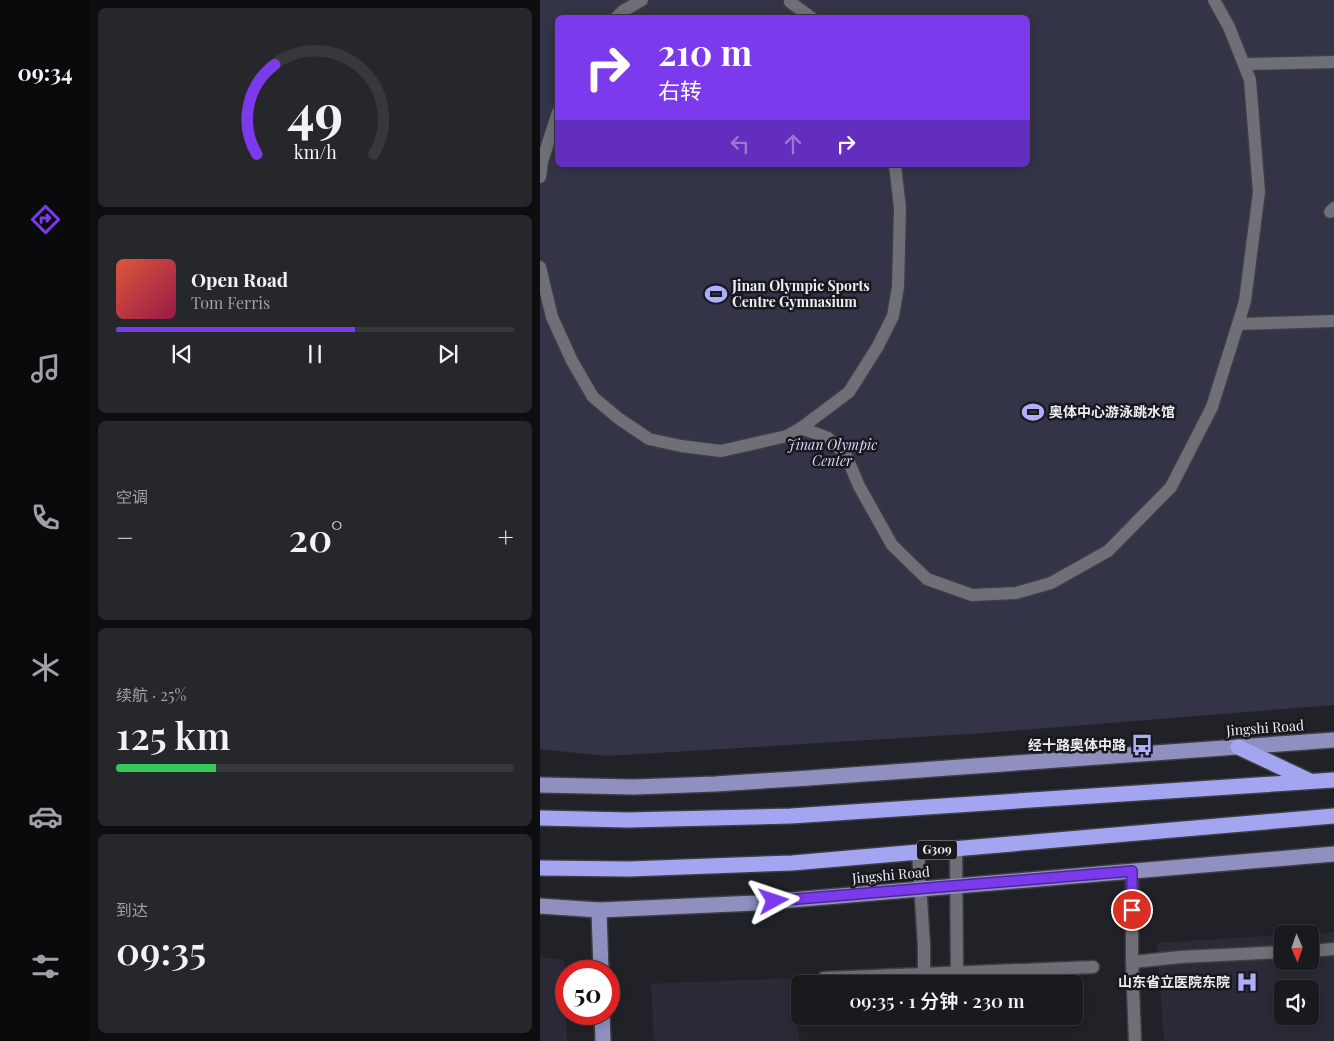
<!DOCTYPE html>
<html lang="zh">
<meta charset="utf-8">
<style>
body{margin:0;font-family:"Playfair Display","Noto Sans SC",serif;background:#26272b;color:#f1f3f6;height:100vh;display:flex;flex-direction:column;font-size:19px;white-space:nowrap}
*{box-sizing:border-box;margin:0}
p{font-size:16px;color:#9fa1a4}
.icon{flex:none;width:28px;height:28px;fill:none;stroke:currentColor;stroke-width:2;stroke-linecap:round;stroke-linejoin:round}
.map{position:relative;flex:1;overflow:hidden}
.drawer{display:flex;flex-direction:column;gap:8px;padding:8px;background:#0e0e10;width:450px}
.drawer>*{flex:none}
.hud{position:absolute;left:15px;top:15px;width:475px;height:152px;border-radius:8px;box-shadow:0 2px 12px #0003,0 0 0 1px #37383c;background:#7c3aed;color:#fff;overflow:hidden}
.needle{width:32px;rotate:178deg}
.tools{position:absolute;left:734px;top:925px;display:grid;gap:10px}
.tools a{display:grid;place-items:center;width:45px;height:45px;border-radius:8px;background:#191a1e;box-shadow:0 2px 12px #0003,0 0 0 1px #37383c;font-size:25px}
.speed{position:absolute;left:15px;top:960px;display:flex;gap:10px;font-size:25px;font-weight:700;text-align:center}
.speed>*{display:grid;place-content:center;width:65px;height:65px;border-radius:50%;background:#191a1e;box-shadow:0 2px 12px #0003,0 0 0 1px #37383c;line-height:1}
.speed .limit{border:8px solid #d22;background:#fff;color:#111}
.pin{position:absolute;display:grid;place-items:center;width:42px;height:42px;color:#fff;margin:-21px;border:2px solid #fff;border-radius:50%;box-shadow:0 1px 5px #0007}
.me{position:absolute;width:55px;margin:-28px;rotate:85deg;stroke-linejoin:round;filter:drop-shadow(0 0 4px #0008)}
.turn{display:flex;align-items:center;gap:18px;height:105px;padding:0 20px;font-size:22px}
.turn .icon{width:65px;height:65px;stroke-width:2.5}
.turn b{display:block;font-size:35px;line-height:42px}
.lanes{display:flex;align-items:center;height:48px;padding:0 20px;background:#0003;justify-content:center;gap:25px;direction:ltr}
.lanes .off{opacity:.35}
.big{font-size:38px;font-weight:600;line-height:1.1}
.drawer .widget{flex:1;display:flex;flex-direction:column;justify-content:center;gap:8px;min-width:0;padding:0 18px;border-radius:8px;background:#26272b}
.drawer .dial{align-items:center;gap:0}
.dial svg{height:130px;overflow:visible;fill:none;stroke:#37383c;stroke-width:7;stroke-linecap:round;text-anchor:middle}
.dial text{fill:#f1f3f6;stroke:none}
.song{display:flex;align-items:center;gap:15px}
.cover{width:60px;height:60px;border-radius:8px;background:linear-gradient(135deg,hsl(10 70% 55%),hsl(340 70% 35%))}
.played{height:5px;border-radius:2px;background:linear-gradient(90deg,#7c3aed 60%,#37383c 60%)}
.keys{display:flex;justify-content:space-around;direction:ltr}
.heat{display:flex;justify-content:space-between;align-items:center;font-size:28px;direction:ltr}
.charge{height:8px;border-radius:4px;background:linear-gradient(90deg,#34c759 25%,#37383c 0)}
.trip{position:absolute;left:251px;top:975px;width:292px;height:50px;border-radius:8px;background:#191a1e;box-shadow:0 2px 12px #0003,0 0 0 1px #37383c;font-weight:600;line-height:50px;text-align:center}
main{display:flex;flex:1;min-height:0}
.dock{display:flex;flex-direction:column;width:90px;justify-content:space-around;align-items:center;background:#0a0a0c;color:#9fa1a4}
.dock .icon{width:35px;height:35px}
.dock .current{color:#7c3aed}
.dock b{font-size:22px;color:#f1f3f6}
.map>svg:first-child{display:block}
</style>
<main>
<nav class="dock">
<b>09:34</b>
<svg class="icon current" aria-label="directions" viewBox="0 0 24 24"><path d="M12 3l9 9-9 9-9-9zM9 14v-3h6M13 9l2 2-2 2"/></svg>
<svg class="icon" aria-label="music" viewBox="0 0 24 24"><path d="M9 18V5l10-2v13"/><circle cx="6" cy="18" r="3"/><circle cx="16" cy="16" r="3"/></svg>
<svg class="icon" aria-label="phone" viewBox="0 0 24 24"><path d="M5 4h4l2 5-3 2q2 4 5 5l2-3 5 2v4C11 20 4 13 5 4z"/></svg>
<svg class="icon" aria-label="climate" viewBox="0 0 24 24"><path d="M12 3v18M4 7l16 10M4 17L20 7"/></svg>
<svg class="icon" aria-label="car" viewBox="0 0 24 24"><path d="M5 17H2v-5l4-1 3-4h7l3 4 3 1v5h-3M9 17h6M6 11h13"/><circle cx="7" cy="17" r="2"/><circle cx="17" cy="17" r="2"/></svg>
<svg class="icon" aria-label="filters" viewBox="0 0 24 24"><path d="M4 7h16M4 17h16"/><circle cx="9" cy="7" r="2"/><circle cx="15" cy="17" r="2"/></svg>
</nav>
<section class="drawer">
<div class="widget dial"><svg viewBox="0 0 100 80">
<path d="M14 69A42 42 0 1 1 86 69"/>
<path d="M14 69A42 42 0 0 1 25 14" stroke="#7c3aed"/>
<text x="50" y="56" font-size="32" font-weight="700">49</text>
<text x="50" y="72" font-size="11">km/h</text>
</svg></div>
<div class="widget">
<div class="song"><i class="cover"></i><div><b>Open Road</b><p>Tom Ferris</p></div></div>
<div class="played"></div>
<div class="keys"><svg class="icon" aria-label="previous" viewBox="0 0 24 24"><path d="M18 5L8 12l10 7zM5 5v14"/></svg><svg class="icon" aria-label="pause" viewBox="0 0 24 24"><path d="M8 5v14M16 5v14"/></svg><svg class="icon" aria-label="next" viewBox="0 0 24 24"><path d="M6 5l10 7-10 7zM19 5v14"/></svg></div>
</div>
<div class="widget"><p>空调</p>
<div class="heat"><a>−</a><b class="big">20°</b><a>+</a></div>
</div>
<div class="widget"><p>续航 · 25%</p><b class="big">125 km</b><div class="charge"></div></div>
<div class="widget"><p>到达</p><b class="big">09:35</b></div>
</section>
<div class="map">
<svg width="794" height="1041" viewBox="0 0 794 1041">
<rect width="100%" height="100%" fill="#212228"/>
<!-- built -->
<g fill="#2b2b37" fill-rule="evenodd">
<path d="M794,932v109h-170l-7,-98 125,-8v26h28v-27h-6zM742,989h28v27h-28z"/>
<polygon points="0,957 24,960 27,1041 0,1041"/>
<polygon points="257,978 259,1041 114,1041 111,984"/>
</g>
<!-- green -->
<path fill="#333448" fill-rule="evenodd" d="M0,0h794v705l-350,28 -378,23 -66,-7zM18,18h470v147h-470z"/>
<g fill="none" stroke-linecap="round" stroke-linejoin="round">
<!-- minor casing -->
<g stroke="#3d3d42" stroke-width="15">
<g id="minor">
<polyline points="250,2 272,18"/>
<polyline points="76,18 83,11 102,0"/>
<polyline points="705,64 794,62"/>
<polyline points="0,177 2,162 18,112"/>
<polyline points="790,212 794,208"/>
<polyline points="0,267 12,317 32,361 53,397 78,418 109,439 141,446 181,451 247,436 261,428 288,438 306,455 319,486 352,545 387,579 432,595 476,593 511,583 568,551 631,487 672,407 698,324 705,301 719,192 710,80 689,27 674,0"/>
<polyline points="698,324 794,321"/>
<polyline points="261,428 309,392 338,346 353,316 358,287 360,208 355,165"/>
<polyline points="416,849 417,972"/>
<polyline points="378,852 384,946 384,973"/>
<polyline points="592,871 592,962 595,1041"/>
<polyline points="770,951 794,949"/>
<polyline points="592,962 641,957 742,952"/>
<polyline points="284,978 553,967"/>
</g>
</g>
<!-- major casing -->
<g stroke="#3d3d42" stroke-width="18">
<g id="major">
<polyline points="0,785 94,787 175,784 269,778 794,740"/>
<polyline points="0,906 59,910 216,903 794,854"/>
<polyline points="59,910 61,971"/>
<polyline points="62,1014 63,1041"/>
</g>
</g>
<!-- highway casing -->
<g stroke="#3d3d42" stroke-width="18">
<g id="highway">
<polyline points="698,747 770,781"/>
<polyline points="0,818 88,820 251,816 794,780"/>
<polyline points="0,868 89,869 252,863 794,816"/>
</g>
</g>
<!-- minor -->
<use href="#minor" stroke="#6f6f77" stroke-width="12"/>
<!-- major -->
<use href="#major" stroke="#8f8fc0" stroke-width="15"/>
<!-- highway -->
<use href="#highway" stroke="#a4a5f0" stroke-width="15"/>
</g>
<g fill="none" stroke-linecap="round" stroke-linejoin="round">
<!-- route casing -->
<g stroke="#51269a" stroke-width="12">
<polyline id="route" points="234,901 592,871 592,910"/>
</g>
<!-- route -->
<use href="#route" stroke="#7c3aed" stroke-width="9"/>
</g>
<!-- icons -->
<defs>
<g id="stadium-bare" transform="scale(1.725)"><path d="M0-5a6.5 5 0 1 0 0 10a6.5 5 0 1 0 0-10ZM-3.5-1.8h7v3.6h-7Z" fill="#aeaefb" stroke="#18181e" stroke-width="2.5" paint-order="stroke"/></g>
<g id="bus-bare" transform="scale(1.725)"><path d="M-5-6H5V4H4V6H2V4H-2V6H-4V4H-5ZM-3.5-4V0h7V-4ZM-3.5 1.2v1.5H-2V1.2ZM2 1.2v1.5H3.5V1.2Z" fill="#aeaefb" stroke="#18181e" stroke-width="2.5" paint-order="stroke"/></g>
<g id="hospital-bare" transform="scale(1.725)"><path d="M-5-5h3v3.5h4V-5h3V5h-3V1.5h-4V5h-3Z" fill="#aeaefb" stroke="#18181e" stroke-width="2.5" paint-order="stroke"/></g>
</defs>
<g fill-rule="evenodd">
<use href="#stadium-bare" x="176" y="294"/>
<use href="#stadium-bare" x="493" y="412"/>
<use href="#bus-bare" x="602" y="745"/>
<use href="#hospital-bare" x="707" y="982"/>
</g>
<g text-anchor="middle" stroke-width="5" stroke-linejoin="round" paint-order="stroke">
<!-- shield labels -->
<rect fill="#18181e" stroke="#adadb2" stroke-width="1" x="377" y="840.5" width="40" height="19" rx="4"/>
<g font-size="12" font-weight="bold" fill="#ededf2">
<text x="397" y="854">G309</text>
</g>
<!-- poi labels -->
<g font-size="14" font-weight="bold" fill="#ededf2" stroke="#18181e" text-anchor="start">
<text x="192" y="291">Jinan Olympic Sports<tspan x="192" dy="16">Centre Gymnasium</tspan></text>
<text x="509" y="417">奥体中心游泳跳水馆</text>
<text x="586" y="750" text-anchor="end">经十路奥体中路</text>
<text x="690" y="987" text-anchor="end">山东省立医院东院</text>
</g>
<!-- park labels -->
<g font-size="14" font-style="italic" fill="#d7d9fb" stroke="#18181e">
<text x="292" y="450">Jinan Olympic<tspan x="292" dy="16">Center</tspan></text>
</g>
<!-- street labels -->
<g font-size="14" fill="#ededf2" stroke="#18181e">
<text transform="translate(725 728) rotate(-4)" y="5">Jingshi Road</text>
<text transform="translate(351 875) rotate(-5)" y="5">Jingshi Road</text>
</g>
</g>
</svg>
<div class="tools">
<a><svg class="needle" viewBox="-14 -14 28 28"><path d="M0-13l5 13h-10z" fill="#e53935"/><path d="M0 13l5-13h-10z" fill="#9fa1a4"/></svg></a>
<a><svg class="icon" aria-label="sound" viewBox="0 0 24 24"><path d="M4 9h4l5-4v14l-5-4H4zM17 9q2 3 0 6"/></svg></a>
</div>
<div class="speed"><div class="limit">50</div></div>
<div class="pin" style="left:592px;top:910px;background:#d93025"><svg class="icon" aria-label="arrive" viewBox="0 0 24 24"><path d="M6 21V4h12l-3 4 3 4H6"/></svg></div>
<svg class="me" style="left:234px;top:901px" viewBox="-20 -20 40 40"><path d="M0-17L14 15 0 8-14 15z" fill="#7c3aed" stroke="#fff" stroke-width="4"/></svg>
<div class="trip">09:35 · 1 分钟 · 230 m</div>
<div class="hud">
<div class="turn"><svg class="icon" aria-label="right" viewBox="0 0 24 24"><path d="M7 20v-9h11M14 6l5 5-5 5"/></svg><div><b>210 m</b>右转</div></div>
<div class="lanes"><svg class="icon off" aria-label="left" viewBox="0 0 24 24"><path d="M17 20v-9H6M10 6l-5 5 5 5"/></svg><svg class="icon off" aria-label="ahead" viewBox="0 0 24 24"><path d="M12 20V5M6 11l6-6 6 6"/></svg><svg class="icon" aria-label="right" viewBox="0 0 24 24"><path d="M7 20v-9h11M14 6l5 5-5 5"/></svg></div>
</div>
</div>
</main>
